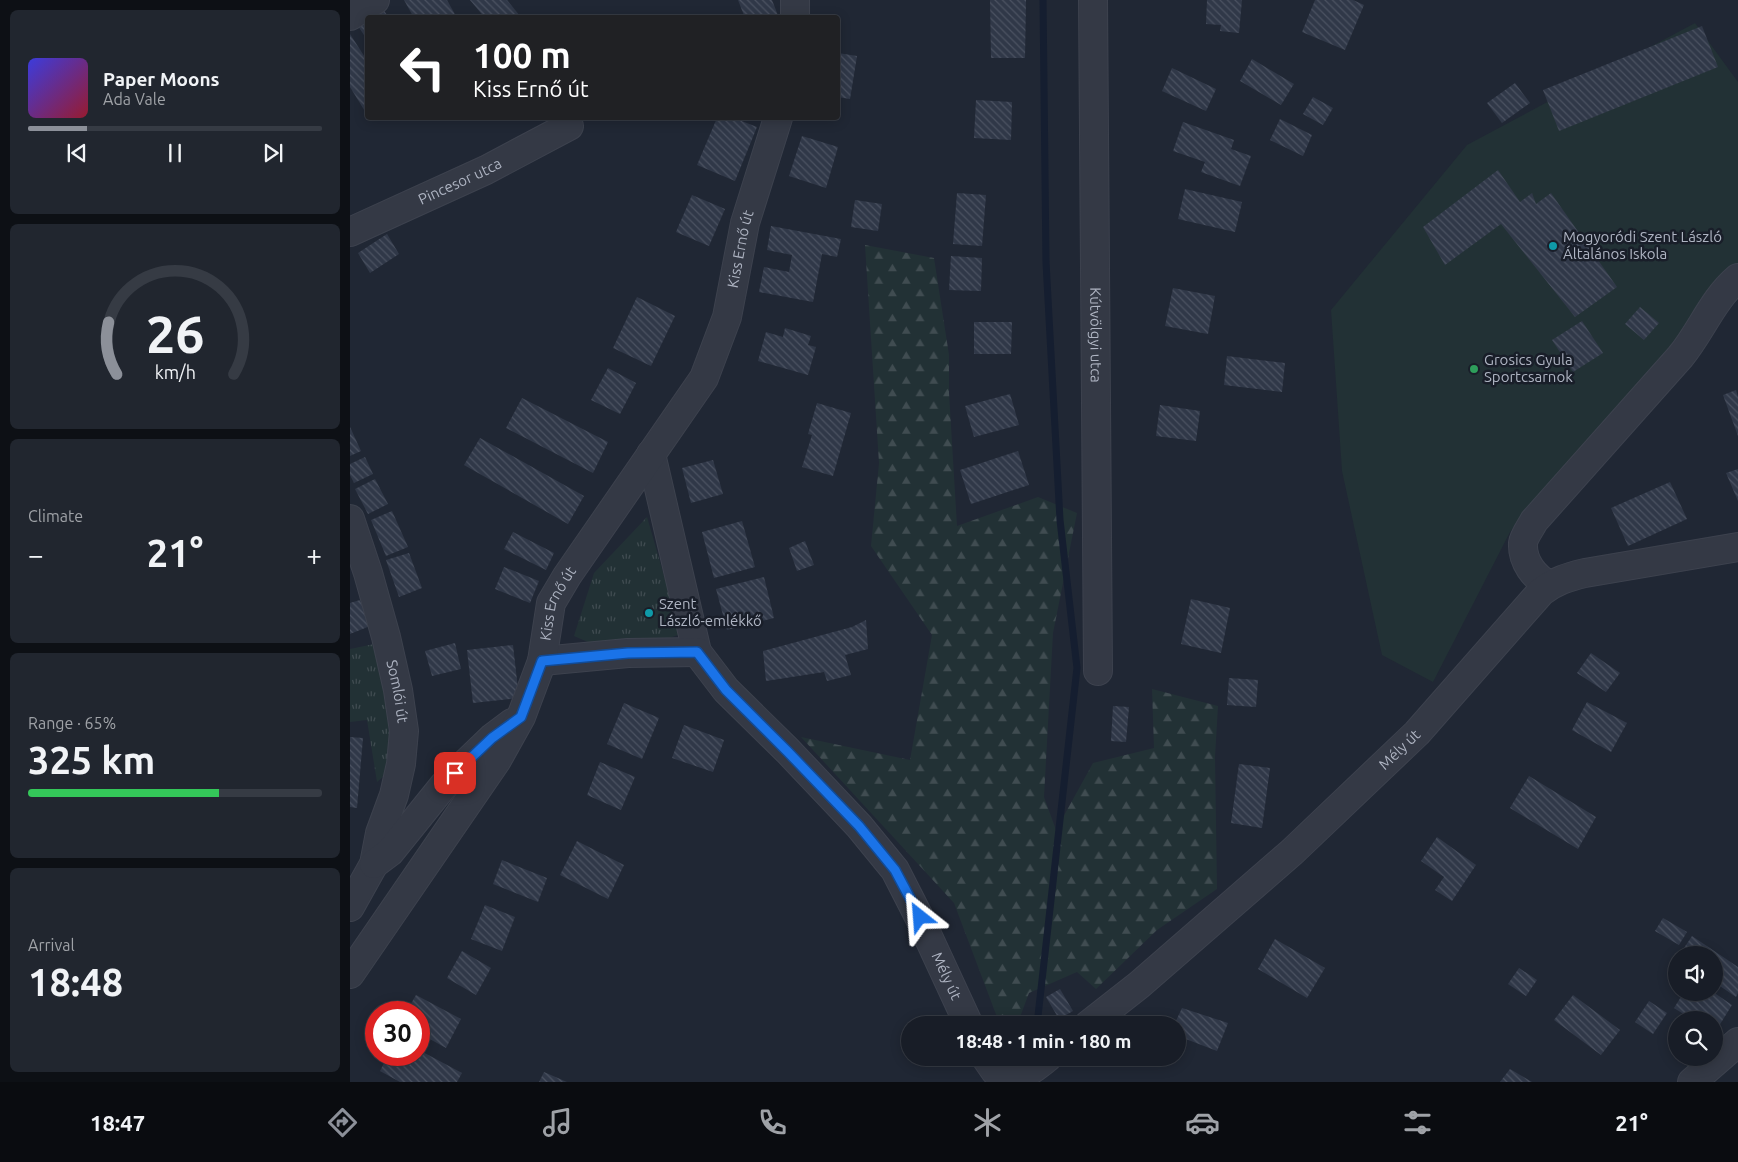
<!DOCTYPE html>
<meta charset="utf-8">
<style>
body{margin:0;font-family:Ubuntu,sans-serif;background:#21262f;color:#f1f3f6;height:100vh;display:flex;flex-direction:column;font-size:19px;white-space:nowrap}
*{box-sizing:border-box;margin:0}
p{font-size:16px;color:#9fa2a7}
.icon{flex:none;width:28px;height:28px;fill:none;stroke:currentColor;stroke-width:2;stroke-linecap:round;stroke-linejoin:round}
.map{position:relative;flex:1;overflow:hidden}
.sheet{display:flex;flex-direction:column;gap:10px;padding:10px;background:#0d1015;width:350px}
.sheet>*{flex:none}
.banner{position:absolute;left:15px;top:15px;width:475px;height:105px;border-radius:5px;box-shadow:0 2px 12px #0003,0 0 0 1px #363b44;background:#202124;color:#fff;overflow:hidden}
.fabs{position:absolute;left:1318px;top:946px;display:grid;gap:10px}
.fabs a{display:grid;place-items:center;width:55px;height:55px;border-radius:50%;background:#181d27;box-shadow:0 2px 12px #0003,0 0 0 1px #363b44;font-size:25px}
.speed{position:absolute;left:15px;top:1001px;display:flex;gap:10px;font-size:25px;font-weight:700;text-align:center}
.speed>*{display:grid;place-content:center;width:65px;height:65px;border-radius:50%;background:#181d27;box-shadow:0 2px 12px #0003,0 0 0 1px #363b44;line-height:1}
.speed .limit{border:8px solid #d22;background:#fff;color:#111}
.pin{position:absolute;display:grid;place-items:center;width:42px;height:42px;color:#fff;margin:-21px;border-radius:10px;box-shadow:0 2px 8px #0006}
.me{position:absolute;width:55px;margin:-28px;rotate:332deg;stroke-linejoin:round;filter:drop-shadow(0 0 4px #0008)}
.turn{display:flex;align-items:center;gap:18px;height:105px;padding:0 25px;font-size:22px}
.turn .icon{width:65px;height:65px;stroke-width:2.5}
.turn b{display:block;font-size:35px;line-height:42px}
.big{font-size:38px;font-weight:700;line-height:1.1}
.sheet .card{flex:1;display:flex;flex-direction:column;justify-content:center;gap:8px;min-width:0;padding:0 18px;border-radius:8px;background:#21262f}
.sheet .dial{align-items:center;gap:0}
.dial svg{height:130px;overflow:visible;fill:none;stroke:#363b44;stroke-width:7;stroke-linecap:round;text-anchor:middle}
.dial text{fill:#f1f3f6;stroke:none}
.song{display:flex;align-items:center;gap:15px}
.cover{width:60px;height:60px;border-radius:8px;background:linear-gradient(135deg,hsl(240 70% 55%),hsl(350 70% 35%))}
.played{height:5px;border-radius:2px;background:linear-gradient(90deg,#8c9099 20%,#363b44 20%)}
.keys{display:flex;justify-content:space-around;direction:ltr}
.heat{display:flex;justify-content:space-between;align-items:center;font-size:28px;direction:ltr}
.charge{height:8px;border-radius:4px;background:linear-gradient(90deg,#34c759 65%,#363b44 0)}
.trip{position:absolute;left:551px;top:1016px;width:285px;height:50px;border-radius:25px;background:#181d27;box-shadow:0 2px 12px #0003,0 0 0 1px #363b44;font-weight:700;line-height:50px;text-align:center}
.tabs{display:flex;height:80px;justify-content:space-around;align-items:center;background:#0a0c10;color:#9fa2a7}
.tabs .icon{width:35px;height:35px}
.tabs .on{color:#8c9099}
.tabs b{font-size:22px;color:#f1f3f6}
main{display:flex;flex:1;min-height:0}
.map>svg:first-child{display:block}
</style>
<main>
<section class="sheet">
<div class="card">
<div class="song"><i class="cover"></i><div><b>Paper Moons</b><p>Ada Vale</p></div></div>
<div class="played"></div>
<div class="keys"><svg class="icon" aria-label="previous" viewBox="0 0 24 24"><path d="M18 5L8 12l10 7zM5 5v14"/></svg><svg class="icon" aria-label="pause" viewBox="0 0 24 24"><path d="M8 5v14M16 5v14"/></svg><svg class="icon" aria-label="next" viewBox="0 0 24 24"><path d="M6 5l10 7-10 7zM19 5v14"/></svg></div>
</div>
<div class="card dial"><svg viewBox="0 0 100 80">
<path d="M14 69A42 42 0 1 1 86 69"/>
<path d="M14 69A42 42 0 0 1 9 37" stroke="#8c9099"/>
<text x="50" y="56" font-size="32" font-weight="700">26</text>
<text x="50" y="72" font-size="11">km/h</text>
</svg></div>
<div class="card"><p>Climate</p>
<div class="heat"><a>−</a><b class="big">21°</b><a>+</a></div>
</div>
<div class="card"><p>Range · 65%</p><b class="big">325 km</b><div class="charge"></div></div>
<div class="card"><p>Arrival</p><b class="big">18:48</b></div>
</section>
<div class="map">
<svg width="1388" height="1082" viewBox="0 0 1388 1082">
<defs>
<pattern id="forest-firs" width="22" height="20" patternUnits="userSpaceOnUse" patternTransform="scale(1.25)"><rect width="22" height="20" fill="#223135"/><path d="M5 1l3.5 6h-7zM16 11l3.5 6h-7z" fill="#404c51"/></pattern>
<pattern id="park-tufts" width="24" height="20" patternUnits="userSpaceOnUse" patternTransform="scale(1.25)"><rect width="24" height="20" fill="#223135"/><path d="M3 7l-1-3M5 7V3M7 7l1-3M15 17l-1-3M17 17v-4M19 17l1-3" fill="none" stroke="#404c51"/></pattern>
<pattern id="building-back-hatch" width="6" height="6" patternUnits="userSpaceOnUse" patternTransform="scale(1.25)"><rect width="6" height="6" fill="#303848"/><path d="M-1 5l2 2M0 0l6 6M5-1l2 2" fill="none" stroke="#4b5261"/></pattern>
</defs>
<rect width="100%" height="100%" fill="#202734"/>
<!-- grass -->
<polygon fill="#223135" points="1345,23 1388,82 1388,278 1160,532 1083,682 1032,655 992,471 981,310 1117,145"/>
<!-- forest -->
<polygon fill="url(#forest-firs)" points="515,245 584,258 599,355 599,393 607,526 688,497 727,513 703,633 694,797 706,830 743,763 804,748 802,689 868,706 865,757 867,889 807,930 746,989 727,972 679,993 667,1025 650,1025 604,903 451,737 560,760 582,635 521,546 529,463"/>
<!-- park -->
<g fill="url(#park-tufts)">
<polygon points="297,517 331,634 268,655 224,636 244,573"/>
<polygon points="29,643 43,768 27,782 17,720 0,722 0,649"/>
</g>
<g fill="none" stroke-linecap="round" stroke-linejoin="round">
<!-- stream -->
<polyline stroke="#151e30" stroke-width="7" points="687,1025 727,668 710,520 696,262 693,0"/>
</g>
<!-- building -->
<g fill="url(#building-back-hatch)">
<polygon points="54,0 97,0 107,18 64,18"/>
<polygon points="120,0 157,0 170,16 168,18 135,18"/>
<polygon points="388,0 422,0 429,18 395,18"/>
<polygon points="640,0 676,0 675,58 641,58"/>
<polygon points="857,0 892,0 889,33 870,31 871,25 856,24"/>
<polygon points="965,0 1003,0 1014,5 995,50 952,32"/>
<polygon points="31,6 39,18 18,18 18,41 6,23"/>
<polygon points="1352,26 1368,67 1209,131 1193,90"/>
<polygon points="0,34 18,62 18,112 16,113 0,87"/>
<polygon points="488,53 507,56 500,99 488,97"/>
<polygon points="902,59 944,84 931,105 890,81"/>
<polygon points="822,68 866,89 856,111 812,91"/>
<polygon points="1165,83 1180,103 1152,123 1137,103"/>
<polygon points="963,97 983,108 973,125 953,114"/>
<polygon points="626,100 662,102 661,140 624,138"/>
<polygon points="367,118 384,118 407,127 385,181 347,165"/>
<polygon points="930,119 962,135 953,156 920,140"/>
<polygon points="833,122 884,140 881,149 901,156 890,186 851,172 855,162 823,151"/>
<polygon points="452,136 488,147 476,188 439,176"/>
<polygon points="1148,170 1170,202 1182,193 1186,204 1201,193 1267,287 1225,317 1151,224 1095,265 1073,227"/>
<polygon points="835,189 892,202 885,232 828,219"/>
<polygon points="607,193 636,195 632,246 603,244"/>
<polygon points="342,195 375,209 359,246 326,232"/>
<polygon points="505,200 532,204 528,231 501,227"/>
<polygon points="421,226 491,239 487,257 472,254 463,302 409,292 414,267 439,272 442,255 417,250"/>
<polygon points="37,234 49,254 20,273 8,253"/>
<polygon points="601,256 632,258 631,291 599,290"/>
<polygon points="823,288 865,296 858,334 815,326"/>
<polygon points="287,297 325,316 301,366 263,348"/>
<polygon points="1290,307 1309,323 1294,340 1275,324"/>
<polygon points="1232,321 1253,353 1223,372 1202,340"/>
<polygon points="624,322 662,322 661,354 624,354"/>
<polygon points="435,328 461,336 458,345 466,347 458,375 408,361 416,332 433,337"/>
<polygon points="877,356 935,363 932,392 874,385"/>
<polygon points="258,368 286,383 270,414 241,400"/>
<polygon points="1386,390 1388,397 1388,436 1373,395"/>
<polygon points="660,394 669,425 624,437 615,406"/>
<polygon points="172,398 258,442 243,473 156,428"/>
<polygon points="467,403 501,413 483,476 452,467 462,435 458,434"/>
<polygon points="810,405 850,411 846,441 806,436"/>
<polygon points="0,427 11,451 0,456"/>
<polygon points="130,438 234,496 218,524 114,465"/>
<polygon points="668,451 679,485 621,504 610,470"/>
<polygon points="15,457 23,474 4,483 0,475 0,464"/>
<polygon points="363,460 373,494 341,503 332,468"/>
<polygon points="1388,469 1388,501 1376,473"/>
<polygon points="25,479 38,504 18,514 5,489"/>
<polygon points="1320,482 1337,519 1278,546 1261,508"/>
<polygon points="42,511 58,547 36,556 21,520"/>
<polygon points="392,521 405,567 364,578 352,532"/>
<polygon points="163,532 204,553 196,570 154,549"/>
<polygon points="455,541 464,565 447,571 439,548"/>
<polygon points="59,553 72,588 49,597 36,560"/>
<polygon points="154,567 189,581 180,603 145,589"/>
<polygon points="414,577 424,618 377,630 366,589"/>
<polygon points="841,599 880,608 871,653 831,644"/>
<polygon points="10,600 20,626 0,634 0,603"/>
<polygon points="516,620 518,649 495,655 501,675 477,681 474,672 416,681 413,651 502,627"/>
<polygon points="105,643 111,669 82,676 75,651"/>
<polygon points="163,645 169,698 123,703 117,650"/>
<polygon points="1241,653 1270,673 1256,692 1227,673"/>
<polygon points="879,678 908,680 906,707 877,705"/>
<polygon points="1237,702 1277,723 1261,752 1222,730"/>
<polygon points="274,703 309,718 292,759 257,744"/>
<polygon points="763,706 779,707 776,742 761,741"/>
<polygon points="334,725 374,740 363,772 322,758"/>
<polygon points="0,737 13,738 7,808 0,807"/>
<polygon points="250,762 285,777 271,810 237,795"/>
<polygon points="889,764 920,768 912,828 881,823"/>
<polygon points="1179,776 1246,817 1228,849 1160,808"/>
<polygon points="1087,837 1126,865 1102,901 1085,890 1094,877 1071,861"/>
<polygon points="227,841 274,865 258,899 210,875"/>
<polygon points="152,860 197,878 188,902 143,884"/>
<polygon points="135,905 165,917 152,951 121,939"/>
<polygon points="1313,918 1337,932 1329,945 1305,931"/>
<polygon points="1342,936 1388,967 1388,993 1386,997 1364,982 1364,955 1344,955 1334,948"/>
<polygon points="925,939 975,968 957,998 908,969"/>
<polygon points="112,951 141,968 126,995 97,978"/>
<polygon points="1169,968 1187,980 1176,996 1158,984"/>
<polygon points="710,989 723,1011 709,1019 696,997"/>
<polygon points="1334,992 1363,992 1382,1005 1364,1034 1364,1020 1343,1020 1324,1008"/>
<polygon points="66,995 111,1019 96,1048 69,1033 69,1012 56,1012"/>
<polygon points="1223,995 1270,1030 1251,1055 1204,1020"/>
<polygon points="1299,1001 1317,1013 1303,1034 1285,1022"/>
<polygon points="832,1008 878,1023 867,1051 828,1036 828,1025 824,1025"/>
<polygon points="69,1050 112,1073 107,1082 50,1082 30,1071 38,1055 69,1055"/>
<polygon points="1160,1069 1182,1082 1150,1082"/>
<polygon points="194,1072 217,1082 189,1082"/>
</g>
<g fill="none" stroke-linecap="round" stroke-linejoin="round">
<!-- minor casing -->
<g stroke="#3d424e" stroke-width="30">
<g id="minor">
<polyline points="445,0 445,18"/>
<path id="s1" d="M743,0l5,671"/>
<polyline points="0,16 25,0"/>
<path id="s2" d="M0,232l136,-62 83,-44"/>
<path id="s3" d="M301,454l46,198 29,38 62,61 71,75 36,44 24,47 50,108"/>
<path id="s4" d="M0,519l18,54 18,64 12,53 6,41 -3,33 -7,31 -14,38 -6,31 -24,43"/>
<path d="M1200,585c-16,-7 -28,-24 -27,-42 1,-7 8,-16 11,-22l146,-164c21,-25 32,-57 58,-79"/>
<polyline points="192,661 278,653 347,652"/>
<polyline points="24,864 40,852 94,785 117,762 142,738 162,723"/>
<path id="s5" d="M0,974l147,-214 24,-43 21,-56 9,-58 16,-27 137,-198 23,-61 18,-94 33,-105"/>
<path id="s6" d="M738,1025l51,-40 153,-133 125,-119 124,-141c14,-11 27,-15 44,-19l153,-26"/>
<path d="M636,1058l9,13c28,7 30,4 52,-13"/>
<polyline points="1342,1082 1388,1042"/>
</g>
</g>
<!-- minor -->
<use href="#minor" stroke="#343945" stroke-width="28"/>
</g>
<g fill="none" stroke-linecap="round" stroke-linejoin="round">
<!-- route casing -->
<g stroke="#114b97" stroke-width="12">
<polyline id="route" points="105,773 142,738 171,717 192,661 278,653 347,652 376,690 438,752 509,826 545,870 570,917"/>
</g>
<!-- route -->
<use href="#route" stroke="#1a73e8" stroke-width="9"/>
</g>
<!-- markers -->
<g fill="#0f9aa8" stroke="#191e29" stroke-width="2">
<circle cx="1203" cy="246" r="5"/>
<circle cx="299" cy="613" r="5"/>
</g>
<circle fill="#2e9e5b" stroke="#191e29" stroke-width="2" cx="1124" cy="369" r="5"/>
<g text-anchor="middle" stroke-width="5" stroke-linejoin="round" paint-order="stroke">
<!-- street labels -->
<g font-size="15" fill="#aeb4c2" stroke="#191e29">
<text dy="5" stroke="none"><textPath href="#s2" startOffset="121">Pincesor utca</textPath></text>
<text dy="5" stroke="none"><textPath href="#s5" startOffset="834">Kiss Ernő út</textPath></text>
<text dy="5" stroke="none"><textPath href="#s1" startOffset="335">Kútvölgyi utca</textPath></text>
<text dy="5" stroke="none"><textPath href="#s5" startOffset="429">Kiss Ernő út</textPath></text>
<text dy="5" stroke="none"><textPath href="#s4" startOffset="179">Somlói út</textPath></text>
<text dy="5" stroke="none"><textPath href="#s6" startOffset="416">Mély út</textPath></text>
<text dy="5" stroke="none"><textPath href="#s3" startOffset="616">Mély út</textPath></text>
</g>
<!-- poi labels -->
<g font-size="15" fill="#aeb4c2" stroke="#191e29" text-anchor="start">
<text x="1213" y="242">Mogyoródi Szent László<tspan x="1213" dy="17">Általános Iskola</tspan></text>
<text x="1134" y="365">Grosics Gyula<tspan x="1134" dy="17">Sportcsarnok</tspan></text>
<text x="309" y="609">Szent<tspan x="309" dy="17">László-emlékkő</tspan></text>
</g>
</g>
</svg>
<div class="fabs">
<a><svg class="icon" aria-label="sound" viewBox="0 0 24 24"><path d="M4 9h4l5-4v14l-5-4H4zM17 9q2 3 0 6"/></svg></a>
<a><svg class="icon" aria-label="search" viewBox="0 0 24 24"><circle cx="10" cy="10" r="6"/><path d="M15 15l6 6"/></svg></a>
</div>
<div class="speed"><div class="limit">30</div></div>
<div class="pin" style="left:105px;top:773px;background:#d93025"><svg class="icon" aria-label="arrive" viewBox="0 0 24 24"><path d="M6 21V4h12l-3 4 3 4H6"/></svg></div>
<svg class="me" style="left:570px;top:917px" viewBox="-20 -20 40 40"><path d="M0-17L14 15 0 8-14 15z" fill="#1a73e8" stroke="#fff" stroke-width="4"/></svg>
<div class="trip">18:48 · 1 min · 180 m</div>
<div class="banner">
<div class="turn"><svg class="icon" aria-label="left" viewBox="0 0 24 24"><path d="M17 20v-9H6M10 6l-5 5 5 5"/></svg><div><b>100 m</b>Kiss Ernő út</div></div>
</div>
</div>
</main>
<nav class="tabs">
<b>18:47</b>
<svg class="icon on" aria-label="directions" viewBox="0 0 24 24"><path d="M12 3l9 9-9 9-9-9zM9 14v-3h6M13 9l2 2-2 2"/></svg>
<svg class="icon" aria-label="music" viewBox="0 0 24 24"><path d="M9 18V5l10-2v13"/><circle cx="6" cy="18" r="3"/><circle cx="16" cy="16" r="3"/></svg>
<svg class="icon" aria-label="phone" viewBox="0 0 24 24"><path d="M5 4h4l2 5-3 2q2 4 5 5l2-3 5 2v4C11 20 4 13 5 4z"/></svg>
<svg class="icon" aria-label="climate" viewBox="0 0 24 24"><path d="M12 3v18M4 7l16 10M4 17L20 7"/></svg>
<svg class="icon" aria-label="car" viewBox="0 0 24 24"><path d="M5 17H2v-5l4-1 3-4h7l3 4 3 1v5h-3M9 17h6M6 11h13"/><circle cx="7" cy="17" r="2"/><circle cx="17" cy="17" r="2"/></svg>
<svg class="icon" aria-label="filters" viewBox="0 0 24 24"><path d="M4 7h16M4 17h16"/><circle cx="9" cy="7" r="2"/><circle cx="15" cy="17" r="2"/></svg>
<b>21°</b>
</nav>
